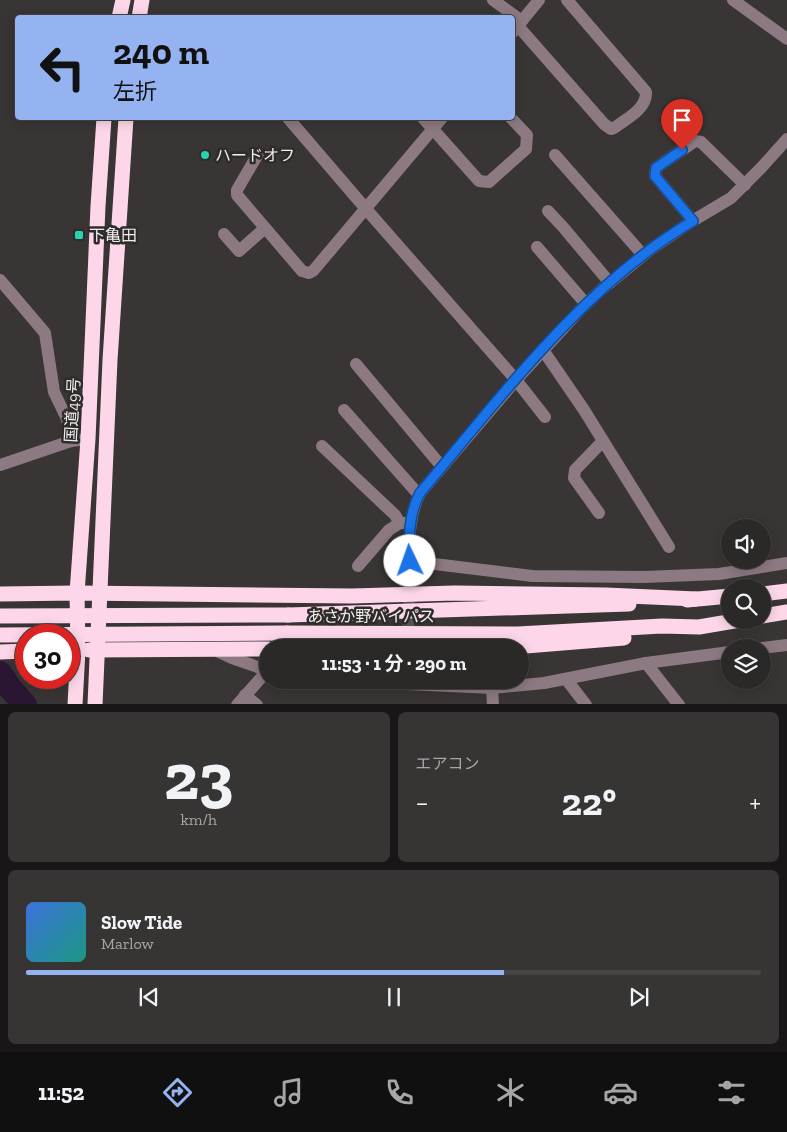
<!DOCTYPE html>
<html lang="ja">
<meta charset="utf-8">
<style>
body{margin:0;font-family:"Zilla Slab","Noto Sans JP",serif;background:#373434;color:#f1f3f6;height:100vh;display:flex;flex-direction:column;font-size:19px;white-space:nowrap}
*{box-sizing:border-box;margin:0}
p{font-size:16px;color:#a6a6a8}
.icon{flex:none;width:28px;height:28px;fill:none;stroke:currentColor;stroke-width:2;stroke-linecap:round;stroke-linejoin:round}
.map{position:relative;height:704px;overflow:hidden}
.drawer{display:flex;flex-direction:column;gap:8px;padding:8px;background:#181616;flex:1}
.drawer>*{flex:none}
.banner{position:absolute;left:15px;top:15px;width:500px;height:105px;border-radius:5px;box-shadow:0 2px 12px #0003,0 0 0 1px #474445;background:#95b2f1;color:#111;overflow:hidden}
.tools{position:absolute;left:721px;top:519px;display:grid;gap:10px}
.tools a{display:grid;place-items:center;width:50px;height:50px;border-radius:50%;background:#2b2828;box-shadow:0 2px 12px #0003,0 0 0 1px #474445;font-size:25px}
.speed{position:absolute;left:15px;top:624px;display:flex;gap:10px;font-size:25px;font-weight:700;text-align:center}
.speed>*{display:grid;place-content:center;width:65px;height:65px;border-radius:50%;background:#2b2828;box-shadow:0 2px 12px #0003,0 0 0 1px #474445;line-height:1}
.speed .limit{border:8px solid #d22;background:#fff;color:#111}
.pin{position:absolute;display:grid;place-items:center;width:42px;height:42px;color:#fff;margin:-51px -21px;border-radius:50% 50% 50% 0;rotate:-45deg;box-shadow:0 0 5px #0007}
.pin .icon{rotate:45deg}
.me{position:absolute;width:55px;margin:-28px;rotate:357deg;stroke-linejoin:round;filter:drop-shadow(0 0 4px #0008)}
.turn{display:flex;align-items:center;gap:18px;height:105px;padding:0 15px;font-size:22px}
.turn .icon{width:65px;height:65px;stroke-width:2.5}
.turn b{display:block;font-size:35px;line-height:42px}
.big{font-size:38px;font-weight:700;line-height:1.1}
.drawer .card{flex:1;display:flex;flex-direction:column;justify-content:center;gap:8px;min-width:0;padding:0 18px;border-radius:8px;background:#373434}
.drawer .dial{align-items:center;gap:0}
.dial b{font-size:65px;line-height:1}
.song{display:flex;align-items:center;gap:15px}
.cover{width:60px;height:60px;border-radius:8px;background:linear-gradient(135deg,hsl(220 70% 55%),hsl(170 70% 35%))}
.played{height:5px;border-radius:2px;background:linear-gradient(90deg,#95b2f1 65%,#474445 65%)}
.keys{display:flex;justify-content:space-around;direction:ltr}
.heat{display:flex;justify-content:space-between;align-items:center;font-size:28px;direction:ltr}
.drawer .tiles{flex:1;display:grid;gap:8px;grid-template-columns:1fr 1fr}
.card:last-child{grid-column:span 2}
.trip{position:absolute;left:259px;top:639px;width:270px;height:50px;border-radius:25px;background:#2b2828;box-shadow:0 2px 12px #0003,0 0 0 1px #474445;font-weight:700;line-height:50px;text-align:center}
.menu{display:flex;height:80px;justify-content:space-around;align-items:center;background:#111010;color:#a6a6a8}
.menu .icon{width:35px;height:35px}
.menu .current{color:#95b2f1}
.menu b{font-size:22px;color:#f1f3f6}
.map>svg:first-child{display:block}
</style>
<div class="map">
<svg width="787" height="705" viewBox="0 0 787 705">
<rect width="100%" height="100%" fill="#393535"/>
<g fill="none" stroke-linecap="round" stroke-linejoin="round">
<!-- river -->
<polyline stroke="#2a1532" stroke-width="24" points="0,673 10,688 25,705"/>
<!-- minor-tunnel -->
<polyline stroke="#545151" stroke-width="12" stroke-dasharray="12 6" stroke-linecap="butt" points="408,648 410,561"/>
<!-- minor -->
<g stroke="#8c7982" stroke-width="12">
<polyline points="493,0 522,21"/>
<polyline points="733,0 787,39"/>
<path d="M518,26l86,98 7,5 3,-1c12,-9 33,-19 32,-36l-79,-92"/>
<polyline points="512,33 539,0"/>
<polyline points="288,118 366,209 516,380 545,417"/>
<polyline points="423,118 479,181 489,182 526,149 527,135 511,118"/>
<path d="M787,139l-26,29 -30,30 -42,25 -38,26 -49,40 -22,21 -64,70 -96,113c-11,22 -11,44 -10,68l122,15 112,1 75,-3 68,-11"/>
<polyline points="258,154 237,190 237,195 302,271 309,273 313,271 442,118"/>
<polyline points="555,155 643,255"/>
<polyline points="548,211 563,227 610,283"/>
<polyline points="693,221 655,176 656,168 695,141 701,142 745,185"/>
<polyline points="224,234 239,251 265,228"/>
<polyline points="537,247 586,304"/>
<polyline points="0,280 45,333 54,392 67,419 71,441"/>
<polyline points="543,350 584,410 669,547"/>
<polyline points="356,364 442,467"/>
<polyline points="344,410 419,495"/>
<polyline points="322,446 395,515 400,523"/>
<polyline points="0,465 71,441 79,440"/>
<polyline points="599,513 574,478 575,470 603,441"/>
<polyline points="358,566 389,530 400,523 408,523"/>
<polyline points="762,648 787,645"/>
<polyline points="215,650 232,658 266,670"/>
<polyline points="646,663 679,705"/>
<polyline points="566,679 586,705"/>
<polyline points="378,680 407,684 492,688 544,683 646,663 730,652"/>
<polyline points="492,688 493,705"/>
<polyline points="245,695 257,705"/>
<polyline points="237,705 268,670"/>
</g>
<!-- highway -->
<g stroke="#fdd7e9" stroke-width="15">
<polyline points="119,18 123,0"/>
<polyline points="139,18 142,0"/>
<polyline points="0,594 77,593 352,596 455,593 606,595 696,599"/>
<polyline points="762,594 787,591"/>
<polyline points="687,600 730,596"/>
<polyline points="288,615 629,604"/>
<polyline points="762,616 787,612"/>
<polyline points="287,633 518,634 662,626 699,627 740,620"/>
<polyline points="503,648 624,638"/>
<polyline points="89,650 268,649"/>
<polyline points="0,652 26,651"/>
<polyline points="75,705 78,650 77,593 88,439 98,206 104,118"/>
<polyline points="95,705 110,360 126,118"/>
</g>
<!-- highway-bridge -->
<g stroke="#fdd7e9" stroke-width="15">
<polyline points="0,616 288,615"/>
<polyline points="0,635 287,633"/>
</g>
</g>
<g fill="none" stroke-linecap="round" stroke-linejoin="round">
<!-- route casing -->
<g stroke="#114b97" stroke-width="12">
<path id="route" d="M410,561c-1,-24 -2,-46 10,-68 81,-96 164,-208 273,-272l-38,-45 1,-8 26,-18"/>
</g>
<!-- route -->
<use href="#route" stroke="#1a73e8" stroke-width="9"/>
</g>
<!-- markers -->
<g fill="#24d5ae" stroke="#2f2b2b" stroke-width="2">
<circle cx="205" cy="155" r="5"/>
<rect x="74" y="230" width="10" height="10" rx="2.5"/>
</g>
<g text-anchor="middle" stroke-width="5" stroke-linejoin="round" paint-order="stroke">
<!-- poi labels -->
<g font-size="16" fill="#f0eded" stroke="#2f2b2b" text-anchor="start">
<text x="215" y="161">ハードオフ</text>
<text x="89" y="241">下亀田</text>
</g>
<!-- street labels -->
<g font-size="16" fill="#f0eded" stroke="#2f2b2b">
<text transform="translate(72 410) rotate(-87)" y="6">国道49号</text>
<text x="371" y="622">あさか野バイパス</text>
</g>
</g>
</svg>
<div class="tools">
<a><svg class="icon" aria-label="sound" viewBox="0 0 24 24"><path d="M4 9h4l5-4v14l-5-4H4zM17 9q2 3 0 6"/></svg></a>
<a><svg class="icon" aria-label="search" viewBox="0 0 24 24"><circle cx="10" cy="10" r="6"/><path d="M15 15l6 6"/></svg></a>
<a><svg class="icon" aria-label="layers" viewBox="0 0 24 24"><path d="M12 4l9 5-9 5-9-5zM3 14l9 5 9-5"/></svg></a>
</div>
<div class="speed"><div class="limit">30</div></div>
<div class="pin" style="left:682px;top:150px;background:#d93025"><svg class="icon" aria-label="arrive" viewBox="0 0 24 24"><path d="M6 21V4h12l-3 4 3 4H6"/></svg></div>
<svg class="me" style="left:410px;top:561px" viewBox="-20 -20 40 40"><circle r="19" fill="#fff"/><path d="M0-13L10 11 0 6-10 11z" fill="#1a73e8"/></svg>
<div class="trip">11:53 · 1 分 · 290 m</div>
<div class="banner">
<div class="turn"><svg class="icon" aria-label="left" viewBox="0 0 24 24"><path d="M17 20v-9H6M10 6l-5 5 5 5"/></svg><div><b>240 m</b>左折</div></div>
</div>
</div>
<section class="drawer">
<div class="tiles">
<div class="card dial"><b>23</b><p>km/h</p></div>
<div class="card"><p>エアコン</p>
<div class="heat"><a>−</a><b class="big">22°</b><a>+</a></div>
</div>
<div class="card">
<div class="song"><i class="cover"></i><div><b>Slow Tide</b><p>Marlow</p></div></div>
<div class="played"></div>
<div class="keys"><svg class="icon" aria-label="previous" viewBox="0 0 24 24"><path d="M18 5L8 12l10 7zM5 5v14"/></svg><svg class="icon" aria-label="pause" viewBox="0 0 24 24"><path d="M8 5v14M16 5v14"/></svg><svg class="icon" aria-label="next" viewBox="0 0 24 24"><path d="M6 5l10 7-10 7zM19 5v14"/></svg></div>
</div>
</div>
</section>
<nav class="menu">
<b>11:52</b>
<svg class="icon current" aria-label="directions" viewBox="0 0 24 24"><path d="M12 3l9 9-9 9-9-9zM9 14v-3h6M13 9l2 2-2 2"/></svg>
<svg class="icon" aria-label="music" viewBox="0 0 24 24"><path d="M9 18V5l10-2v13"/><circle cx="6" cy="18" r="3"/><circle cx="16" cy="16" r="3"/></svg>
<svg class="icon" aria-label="phone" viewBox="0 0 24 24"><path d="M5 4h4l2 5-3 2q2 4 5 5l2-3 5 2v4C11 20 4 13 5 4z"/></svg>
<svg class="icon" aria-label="climate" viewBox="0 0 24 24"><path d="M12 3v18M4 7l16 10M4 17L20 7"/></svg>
<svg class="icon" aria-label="car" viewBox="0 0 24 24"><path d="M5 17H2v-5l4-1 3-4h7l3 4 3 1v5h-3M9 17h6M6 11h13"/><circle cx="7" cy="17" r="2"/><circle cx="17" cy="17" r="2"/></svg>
<svg class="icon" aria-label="filters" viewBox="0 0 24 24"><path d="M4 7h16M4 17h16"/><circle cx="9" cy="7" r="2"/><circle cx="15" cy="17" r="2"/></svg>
</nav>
